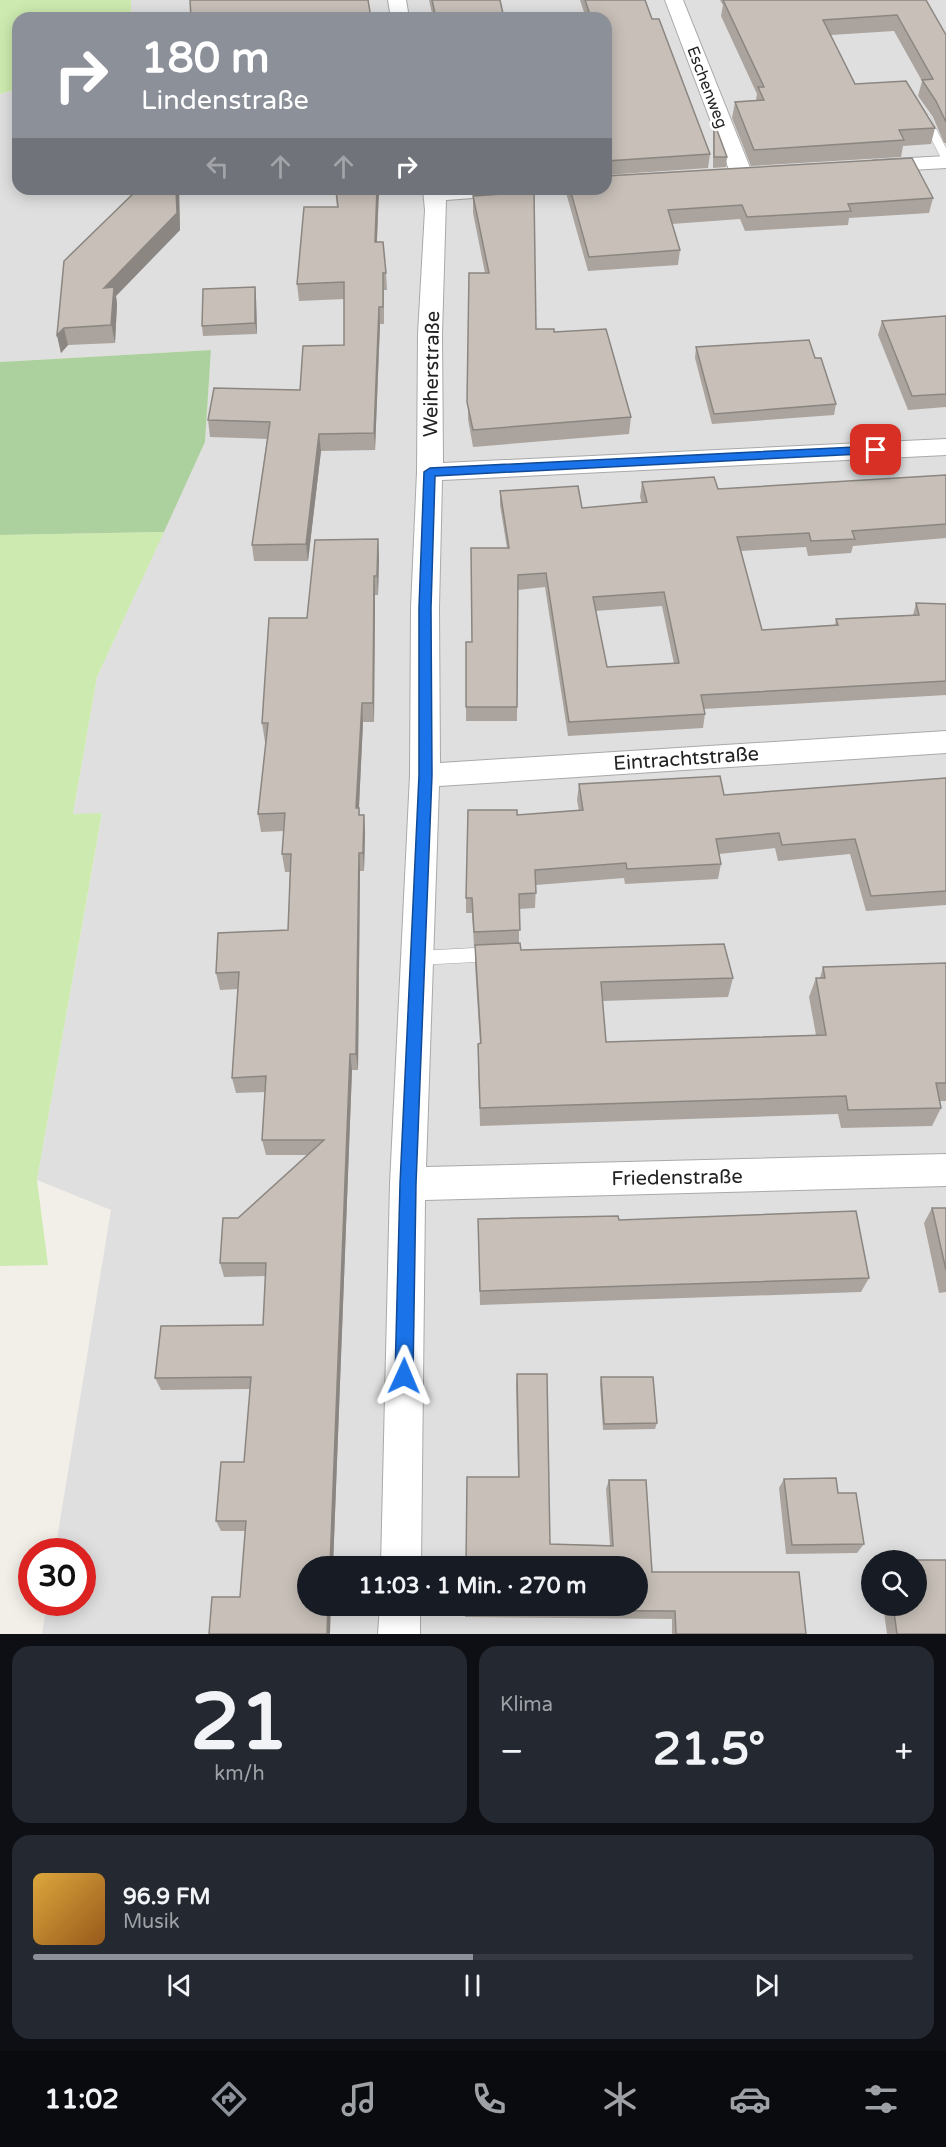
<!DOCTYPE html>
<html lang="de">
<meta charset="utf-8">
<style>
body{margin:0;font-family:"Varela Round",sans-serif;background:#242831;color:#f1f3f6;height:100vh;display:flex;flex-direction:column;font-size:22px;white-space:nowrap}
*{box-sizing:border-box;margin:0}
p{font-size:20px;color:#9ea1a6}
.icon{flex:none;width:33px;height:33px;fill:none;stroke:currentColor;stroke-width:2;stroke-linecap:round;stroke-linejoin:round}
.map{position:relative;height:1634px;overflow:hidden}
.details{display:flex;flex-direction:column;gap:12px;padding:12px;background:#0d0f14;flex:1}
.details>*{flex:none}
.top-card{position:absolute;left:12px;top:12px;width:600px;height:183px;border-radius:18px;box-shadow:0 3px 15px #0003;background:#8c9099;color:#fff;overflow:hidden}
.controls{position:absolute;left:861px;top:1550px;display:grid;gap:12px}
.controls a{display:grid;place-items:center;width:66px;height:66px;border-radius:50%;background:#171b24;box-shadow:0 3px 15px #0003;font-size:30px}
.speed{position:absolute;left:18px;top:1538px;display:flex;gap:12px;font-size:30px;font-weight:700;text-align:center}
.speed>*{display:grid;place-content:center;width:78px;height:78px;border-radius:50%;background:#171b24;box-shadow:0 3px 15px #0003;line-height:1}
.speed .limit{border:9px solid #d22;background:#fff;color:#111}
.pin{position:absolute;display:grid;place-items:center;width:51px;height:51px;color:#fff;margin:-26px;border-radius:12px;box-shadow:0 3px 9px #0006}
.me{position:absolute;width:66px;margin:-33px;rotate:1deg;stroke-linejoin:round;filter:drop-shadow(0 0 4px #0008)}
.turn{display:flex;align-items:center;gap:21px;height:126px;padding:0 30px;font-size:27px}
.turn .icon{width:78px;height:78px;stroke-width:2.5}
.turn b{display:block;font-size:42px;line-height:51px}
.lanes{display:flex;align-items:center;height:57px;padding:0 30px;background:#0003;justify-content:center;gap:30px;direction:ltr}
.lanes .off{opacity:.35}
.big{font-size:45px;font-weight:700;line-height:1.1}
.details .card{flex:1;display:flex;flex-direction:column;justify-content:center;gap:9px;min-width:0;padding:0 21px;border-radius:18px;background:#242831}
.details .dial{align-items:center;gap:0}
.dial b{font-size:78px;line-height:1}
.song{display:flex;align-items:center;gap:18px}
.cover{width:72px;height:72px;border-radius:9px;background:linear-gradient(135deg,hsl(40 70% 55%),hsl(30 70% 35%))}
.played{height:6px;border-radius:3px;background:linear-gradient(90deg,#8c9099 50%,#363941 50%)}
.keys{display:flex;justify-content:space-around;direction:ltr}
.heat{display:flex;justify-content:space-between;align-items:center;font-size:33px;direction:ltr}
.details .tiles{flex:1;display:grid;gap:12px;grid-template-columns:1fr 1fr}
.card:last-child{grid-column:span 2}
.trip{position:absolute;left:297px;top:1556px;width:351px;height:60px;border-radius:30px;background:#171b24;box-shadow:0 3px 15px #0003;font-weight:700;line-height:60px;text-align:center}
.menu{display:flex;height:96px;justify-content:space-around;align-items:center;background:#090b0e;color:#9ea1a6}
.menu .icon{width:42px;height:42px}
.menu .current{color:#8c9099}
.menu b{font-size:27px;color:#f1f3f6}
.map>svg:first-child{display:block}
</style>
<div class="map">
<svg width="946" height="1634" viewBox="0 0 946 1634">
<rect width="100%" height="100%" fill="#f2efe9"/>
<!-- residential -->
<path fill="#e0dfdf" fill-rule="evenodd" d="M131,0h815v1634h-904l5,-32h35v-51h-27l56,-341 -74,-30 65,-366h-29l24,-137 108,-235 6,-92 -211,12v-268l18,-5v100h588v-171h-475zM872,1560h44v45h-44zM308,1566h330v39h-330z"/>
<!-- grass -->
<g fill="#cdebb0">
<polygon points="0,0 131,0 131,18 18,18 18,89 0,94"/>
<polygon points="164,532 97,677 73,814 102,813 37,1180 48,1265 0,1266 0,535"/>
</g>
<!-- forest -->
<polygon fill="#add19e" points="211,350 205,442 164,532 0,535 0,362"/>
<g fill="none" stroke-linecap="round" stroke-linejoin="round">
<!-- service casing -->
<g stroke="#a9a9a9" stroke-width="1">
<g id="service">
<polygon points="924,112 929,115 946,148 946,161 941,158 919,115"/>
<polygon points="495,947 501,949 503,954 501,959 495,961 417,965 411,963 409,958 411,953 417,951"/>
</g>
</g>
<!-- minor casing -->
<g stroke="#a9a9a9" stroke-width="2">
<g id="minor">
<polygon points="388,0 406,0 409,18 391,18"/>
<polygon points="665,0 683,0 753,175 749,179 735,179 731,175"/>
<polygon points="946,156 946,168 875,172 868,170 865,166 868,162 875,160"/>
<polygon points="423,189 524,189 521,194 513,195 446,200 442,334 443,463 946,439 946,455 442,480 439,608 440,763 946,731 946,753 439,786 426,1167 946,1154 946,1186 425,1200 421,1566 381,1566 390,1184 410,775 411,608 417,472 418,334 425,210"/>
<polygon points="380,1605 420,1605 420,1634 378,1634"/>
</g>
</g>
<!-- service -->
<use href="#service" fill="#fff" fill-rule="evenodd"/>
<!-- minor -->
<use href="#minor" fill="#fff" fill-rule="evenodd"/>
</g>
<!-- wall -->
<g fill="#aba49e" fill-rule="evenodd">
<polygon points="429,0 500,0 504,18 433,18"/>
<polygon points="580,0 645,0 652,19 710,154 708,168 606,175 606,18 586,18"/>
<polygon points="720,0 926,0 946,35 946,143 944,143 933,117 918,96 922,81 894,31 831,35 855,84 935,128 931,144 903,146 901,157 751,166 732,118 735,102 756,100 757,94 721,16 723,5"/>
<polygon points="714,122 727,157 726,167 713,168 713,133"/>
<polygon points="138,189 179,189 180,230 116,296 117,304 115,343 68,345 61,353 57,335"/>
<polygon points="335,189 379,189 377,242 386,273 387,290 384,290 384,324 380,324 375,450 321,451 308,561 254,561 252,545 267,439 210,437 208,420 300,390 344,345 344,299 299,301 297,284 337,207"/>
<polygon points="565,189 606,189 933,198 929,213 849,218 848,225 745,231 740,219 672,224 680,250 678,265 588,271"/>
<polygon points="473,196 536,329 554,332 631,417 629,434 473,447 468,419 469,273 485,273 473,213"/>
<polygon points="255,287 256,297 257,334 203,336 202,326"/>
<polygon points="946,316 946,407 908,410 878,335 882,321"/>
<polygon points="696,347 836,404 834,415 712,424 695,358"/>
<path d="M946,475v63l-93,8 -2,7 -43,3 -2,-9 -65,4 21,79 73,-5 1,-6 77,-4 3,-12 30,1v91l-242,14 1,5 -2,14 -135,8 -23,-149 -27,3 -1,131h-51v-79h6l35,-94 -7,-43v-14l82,17 60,-5 -2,-6 2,-15 76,7zM662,606l12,58 -67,3 -12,-56z"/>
<polygon points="378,539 379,558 378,595 375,595 374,722 363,722 359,808 360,815 364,815 365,833 364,871 360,871 358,1070 352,1070 333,1566 308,1566 240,1597 245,1531 221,1531 216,1521 244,1462 250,1389 161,1390 155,1378 263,1325 266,1276 224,1277 220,1263 238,1218 307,1155 266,1155 262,1140 265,1092 236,1093 232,1078 238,989 220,990 216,973 288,930 290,872 285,872 282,854 284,831 261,832 258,814 266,742 265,742 262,723 307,618"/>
<polygon points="946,778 946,905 866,911 850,854 778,861 775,848 719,854 721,864 718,879 625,884 624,878 536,885 535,908 519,909 519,943 521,950 733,978 728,997 602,1001 606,1042 816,1035 809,997 816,978 820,978 823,967 946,963 946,1101 940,1101 941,1108 932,1126 841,1128 838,1114 480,1126 478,1063 478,1044 480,1044 475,965 475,946 474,946 472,913 466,913 466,898 517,815 579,811 577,800 579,784 724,795"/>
<polygon points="932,1208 946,1208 946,1292 939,1293 924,1223"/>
<polygon points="478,1219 619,1220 869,1278 861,1292 480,1305"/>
<polygon points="517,1374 550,1544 610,1545 606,1489 609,1480 652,1572 806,1634 672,1634 672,1619 465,1617 466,1566 518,1477 516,1385"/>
<polygon points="601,1377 657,1423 655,1429 603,1430 600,1384"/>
<polygon points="784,1479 838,1493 864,1544 857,1553 786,1554 779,1488"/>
<polygon points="883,1605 916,1605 946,1634 887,1634"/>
</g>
<!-- shaded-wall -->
<g fill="#8b8681">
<polygon points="176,189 179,189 180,230 116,296 117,304 115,343 104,288"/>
<polygon points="377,189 379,189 376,259 375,242"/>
<polygon points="255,287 256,297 257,334 255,323"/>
<polygon points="379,307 380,324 375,450 374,433"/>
<polygon points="64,328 68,345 61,353 57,335"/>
<polygon points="319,434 321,451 308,561 306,544"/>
<polygon points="378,539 379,558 378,595 377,576"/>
<polygon points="374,576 375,595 374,722 373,703"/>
<polygon points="362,703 363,722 358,826 356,808"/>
<polygon points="364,815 365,833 364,871 363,853"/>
<polygon points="359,853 360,871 358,1070 356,1054"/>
<polygon points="350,1054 352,1070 333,1566 330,1566"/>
<polygon points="328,1605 331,1605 330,1634 327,1634"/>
</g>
<!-- building -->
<g fill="#c7bfb8" stroke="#8b8681" stroke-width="1.5" fill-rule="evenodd">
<polygon points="190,0 368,0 371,18 191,18"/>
<polygon points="432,0 500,0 504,18 436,18"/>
<polygon points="585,0 645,0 652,19 659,19 710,154 607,161 606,166 606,18 591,18"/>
<polygon points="723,0 926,0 946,35 946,122 936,101 922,80 933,79 897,15 823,20 855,84 906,81 935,128 899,130 904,140 754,150 735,102 764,100 758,87 764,87"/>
<polygon points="714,122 727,157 714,157"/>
<polygon points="912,158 933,198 848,204 851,211 747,217 742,205 668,210 680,250 589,257 570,189 606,189 606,176"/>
<polygon points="138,189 176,189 177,213 104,288 114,287 111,325 64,328 57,335 64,261"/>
<polygon points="336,189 377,189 375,242 383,242 386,273 383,273 383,307 379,307 374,433 319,434 306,544 252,545 270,422 208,420 214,388 300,390 303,346 344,345 344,282 297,284 304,207 338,207"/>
<polygon points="534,192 536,329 554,329 554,332 606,329 631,417 473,430 467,402 469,273 489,273 473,196"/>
<polygon points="255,287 255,323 202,326 203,289"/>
<polygon points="946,316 946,394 912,396 882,321"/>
<polygon points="809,340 815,358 821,358 836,404 714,414 696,347"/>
<path d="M946,475v49l-94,7 3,8 -44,2 -2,-8 -72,4 25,93 76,-5 -2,-6 83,-4 -3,-12 30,1v77l-245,14 4,19 -136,8 -23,-149 -28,2 -1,132h-51v-65h6l-1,-94h38l-9,-57 78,-5 4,22 65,-6 -5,-20 72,-5 4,12zM664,592l15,71 -72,4 -14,-70z"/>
<polygon points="378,539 377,576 374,576 373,703 362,703 356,808 359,808 359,815 364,815 363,853 359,853 356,1054 350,1054 330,1566 308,1566 308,1605 328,1605 327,1634 209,1634 212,1597 240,1597 246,1521 216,1521 221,1462 244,1462 251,1377 155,1378 161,1326 263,1325 266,1263 220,1263 223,1218 238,1218 324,1140 262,1140 266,1076 232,1078 239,972 216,973 218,933 288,930 291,854 282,854 285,813 258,814 268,723 262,723 269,618 307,618 315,540"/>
<polygon points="720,776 724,795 946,778 946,891 871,896 855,839 782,845 779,833 716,839 721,864 627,869 626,863 535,870 536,893 519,894 520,930 474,932 472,898 466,898 468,810 517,810 517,815 583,810 579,784"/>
<polygon points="520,943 521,950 724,944 733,978 601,982 606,1042 826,1035 816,978 825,978 823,967 946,963 946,1083 936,1083 941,1108 848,1110 846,1096 480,1108 478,1044 481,1043 475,945"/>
<polygon points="932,1208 946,1208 946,1270"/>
<polygon points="856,1211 869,1278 480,1291 478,1219 618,1216 619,1220"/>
<polygon points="517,1374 547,1374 550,1544 613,1546 609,1480 646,1480 652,1572 799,1572 806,1634 676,1634 675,1611 465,1610 465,1605 638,1605 638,1566 466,1566 467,1477 519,1477"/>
<polygon points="601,1377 653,1377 657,1423 604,1424"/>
<polygon points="836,1478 838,1493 856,1493 864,1544 792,1545 784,1479"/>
<polygon points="916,1560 946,1560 946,1634 897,1634 893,1605 916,1605"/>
</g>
<!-- route -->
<polygon fill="#1a73e8" stroke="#114b97" stroke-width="1.5" points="876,446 881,450 880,453 435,476 431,608 432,775 416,1184 413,1376 410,1382 404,1384 398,1382 395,1376 400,1184 419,775 419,608 424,472 430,468"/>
<g text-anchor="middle" stroke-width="5" stroke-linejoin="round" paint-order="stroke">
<!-- far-street labels -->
<g font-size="16" fill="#222" stroke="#fff">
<text transform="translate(708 87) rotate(69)" y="6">Eschenweg</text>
</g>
<!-- street labels -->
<g font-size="20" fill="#222" stroke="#fff">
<text transform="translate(431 374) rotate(-89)" y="7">Weiherstraße</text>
<text transform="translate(686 758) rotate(-4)" y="7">Eintrachtstraße</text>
<text transform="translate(677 1177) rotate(-1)" y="7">Friedenstraße</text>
</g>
</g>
</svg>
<div class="controls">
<a><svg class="icon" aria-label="search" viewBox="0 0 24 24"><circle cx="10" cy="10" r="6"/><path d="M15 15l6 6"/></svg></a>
</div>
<div class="speed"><div class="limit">30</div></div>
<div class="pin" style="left:876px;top:450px;background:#d93025"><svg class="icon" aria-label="arrive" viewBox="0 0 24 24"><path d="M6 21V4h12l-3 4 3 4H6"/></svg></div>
<svg class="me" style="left:404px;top:1376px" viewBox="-20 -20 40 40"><path d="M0-17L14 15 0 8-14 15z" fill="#1a73e8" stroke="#fff" stroke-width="4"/></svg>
<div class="trip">11:03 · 1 Min. · 270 m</div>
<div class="top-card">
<div class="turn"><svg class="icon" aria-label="right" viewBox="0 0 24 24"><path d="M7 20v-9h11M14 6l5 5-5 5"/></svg><div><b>180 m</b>Lindenstraße</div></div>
<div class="lanes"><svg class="icon off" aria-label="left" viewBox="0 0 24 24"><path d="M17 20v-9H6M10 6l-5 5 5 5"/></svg><svg class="icon off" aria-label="ahead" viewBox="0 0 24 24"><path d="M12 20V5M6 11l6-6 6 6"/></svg><svg class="icon off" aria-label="ahead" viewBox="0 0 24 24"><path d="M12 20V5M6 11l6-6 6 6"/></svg><svg class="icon" aria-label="right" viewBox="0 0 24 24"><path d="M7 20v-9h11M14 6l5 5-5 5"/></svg></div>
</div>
</div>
<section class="details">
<div class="tiles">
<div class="card dial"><b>21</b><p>km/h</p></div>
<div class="card"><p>Klima</p>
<div class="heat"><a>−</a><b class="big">21.5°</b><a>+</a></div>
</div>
<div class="card">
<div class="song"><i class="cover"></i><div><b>96.9 FM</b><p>Musik</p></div></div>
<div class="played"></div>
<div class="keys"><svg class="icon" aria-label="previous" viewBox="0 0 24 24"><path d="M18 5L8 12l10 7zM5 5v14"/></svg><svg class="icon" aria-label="pause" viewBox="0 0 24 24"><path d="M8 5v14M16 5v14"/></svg><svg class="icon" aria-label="next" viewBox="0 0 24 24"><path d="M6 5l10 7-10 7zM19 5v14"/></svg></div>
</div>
</div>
</section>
<nav class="menu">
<b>11:02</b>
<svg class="icon current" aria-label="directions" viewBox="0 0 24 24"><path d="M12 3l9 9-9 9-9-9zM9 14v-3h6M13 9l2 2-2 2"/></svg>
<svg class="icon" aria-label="music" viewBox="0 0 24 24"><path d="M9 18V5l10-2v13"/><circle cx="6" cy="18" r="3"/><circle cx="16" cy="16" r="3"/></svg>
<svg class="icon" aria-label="phone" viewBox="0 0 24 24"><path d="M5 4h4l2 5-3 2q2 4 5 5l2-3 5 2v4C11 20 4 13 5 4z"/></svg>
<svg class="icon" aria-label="climate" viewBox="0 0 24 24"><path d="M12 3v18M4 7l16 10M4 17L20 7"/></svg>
<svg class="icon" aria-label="car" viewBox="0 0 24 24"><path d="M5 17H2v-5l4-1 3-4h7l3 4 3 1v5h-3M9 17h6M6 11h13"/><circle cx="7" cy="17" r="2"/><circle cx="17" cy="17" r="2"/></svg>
<svg class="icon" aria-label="filters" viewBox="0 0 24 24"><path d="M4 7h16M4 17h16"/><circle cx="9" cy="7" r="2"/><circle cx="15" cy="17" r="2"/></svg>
</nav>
